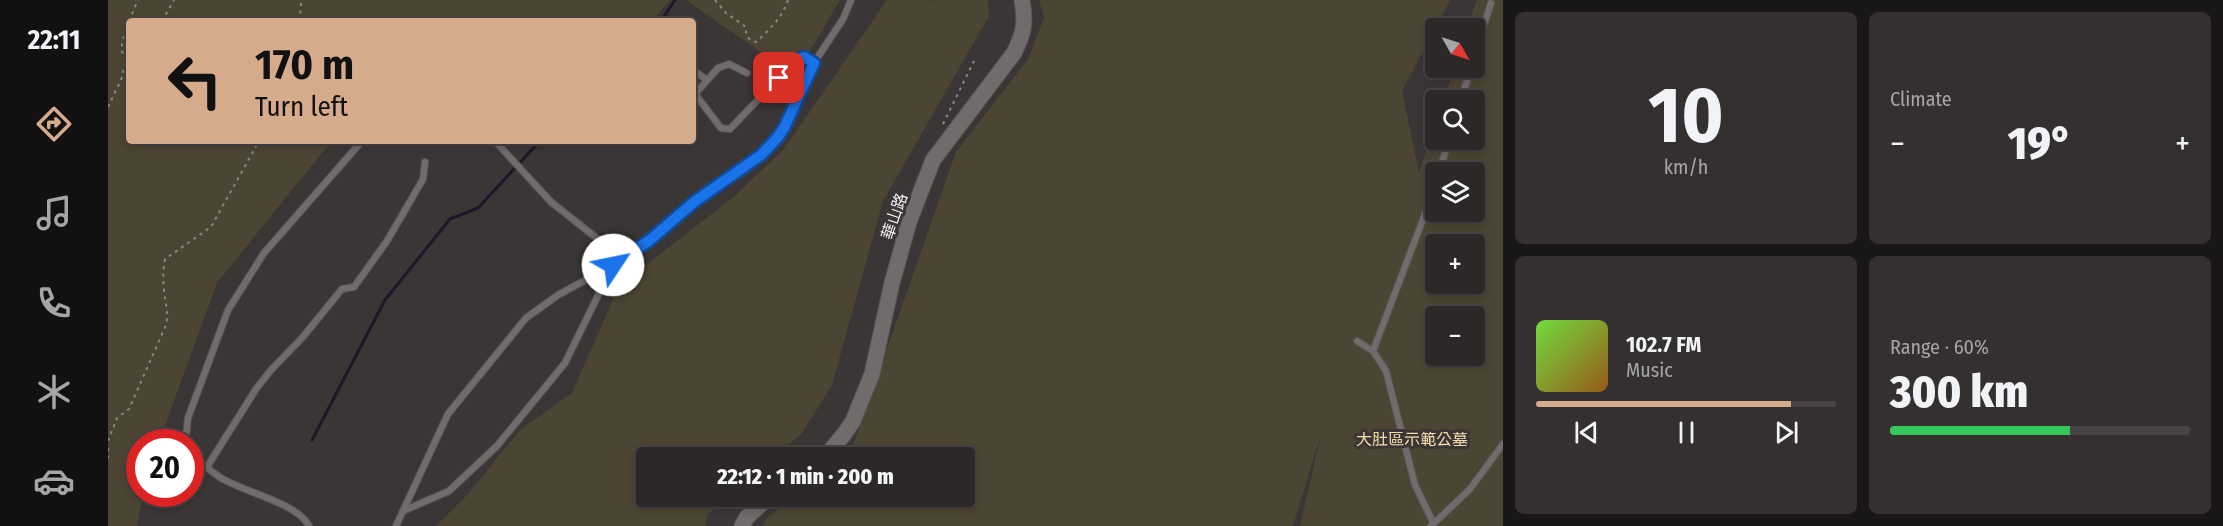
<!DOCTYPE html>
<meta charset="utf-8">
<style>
body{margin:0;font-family:"Fira Sans Condensed","Noto Sans TC",sans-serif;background:#343030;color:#f1f3f6;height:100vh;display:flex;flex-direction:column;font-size:22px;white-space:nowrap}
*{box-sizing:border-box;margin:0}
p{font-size:20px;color:#a6a6a8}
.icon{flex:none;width:33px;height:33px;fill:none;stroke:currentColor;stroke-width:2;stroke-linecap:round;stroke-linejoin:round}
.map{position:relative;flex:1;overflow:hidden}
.drawer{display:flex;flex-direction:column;gap:12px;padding:12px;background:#181616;width:720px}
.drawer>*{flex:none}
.guide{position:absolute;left:18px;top:18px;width:570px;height:126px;border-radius:6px;box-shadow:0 3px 9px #0003,0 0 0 2px #484445;background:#d6ab8b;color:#111;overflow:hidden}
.needle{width:39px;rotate:129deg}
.tools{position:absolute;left:1317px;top:18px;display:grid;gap:12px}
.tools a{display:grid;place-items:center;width:60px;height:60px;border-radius:6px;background:#2c2828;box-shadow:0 3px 9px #0003,0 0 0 2px #484445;font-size:30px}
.speed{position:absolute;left:18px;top:429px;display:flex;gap:12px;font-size:30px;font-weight:700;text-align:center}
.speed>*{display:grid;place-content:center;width:78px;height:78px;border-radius:50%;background:#2c2828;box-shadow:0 3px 9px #0003,0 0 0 2px #484445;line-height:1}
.speed .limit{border:9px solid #d22;background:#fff;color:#111}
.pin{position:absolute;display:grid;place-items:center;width:51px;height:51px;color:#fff;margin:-26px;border-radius:12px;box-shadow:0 3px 9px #0006}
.me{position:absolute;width:66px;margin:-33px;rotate:56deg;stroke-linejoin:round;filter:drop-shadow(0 0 4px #0008)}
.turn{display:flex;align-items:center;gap:21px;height:126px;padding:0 30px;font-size:27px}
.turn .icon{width:78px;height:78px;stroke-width:2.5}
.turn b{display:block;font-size:42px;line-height:51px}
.big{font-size:45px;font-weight:800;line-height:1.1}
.drawer .widget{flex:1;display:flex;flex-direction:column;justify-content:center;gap:9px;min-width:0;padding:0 21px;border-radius:9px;background:#343030}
.drawer .dial{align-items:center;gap:0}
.dial b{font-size:78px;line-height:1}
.song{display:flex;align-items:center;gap:18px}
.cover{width:72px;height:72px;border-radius:9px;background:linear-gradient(135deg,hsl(100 70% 55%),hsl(30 70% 35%))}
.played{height:6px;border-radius:3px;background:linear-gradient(90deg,#d6ab8b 85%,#484445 85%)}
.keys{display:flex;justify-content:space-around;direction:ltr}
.heat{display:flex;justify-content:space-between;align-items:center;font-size:33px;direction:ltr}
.charge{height:9px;border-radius:4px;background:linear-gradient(90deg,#34c759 60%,#484445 0)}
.drawer .tiles{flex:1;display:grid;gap:12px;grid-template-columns:repeat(2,1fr)}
.trip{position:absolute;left:528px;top:447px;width:339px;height:60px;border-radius:6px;background:#2c2828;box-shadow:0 3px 9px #0003,0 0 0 2px #484445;font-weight:800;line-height:60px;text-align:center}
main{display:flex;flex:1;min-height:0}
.menu{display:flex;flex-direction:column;width:108px;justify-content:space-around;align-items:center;background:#121010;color:#a6a6a8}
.menu .icon{width:42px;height:42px}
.menu .active{color:#d6ab8b}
.menu b{font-size:27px;color:#f1f3f6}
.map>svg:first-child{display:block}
</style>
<main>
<nav class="menu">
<b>22:11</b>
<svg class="icon active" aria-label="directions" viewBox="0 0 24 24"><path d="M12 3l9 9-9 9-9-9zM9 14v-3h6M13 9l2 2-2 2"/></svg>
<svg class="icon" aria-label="music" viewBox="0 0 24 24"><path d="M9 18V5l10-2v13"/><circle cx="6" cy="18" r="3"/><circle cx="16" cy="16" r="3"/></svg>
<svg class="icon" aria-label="phone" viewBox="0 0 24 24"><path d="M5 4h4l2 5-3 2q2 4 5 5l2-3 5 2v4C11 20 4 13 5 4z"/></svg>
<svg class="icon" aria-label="climate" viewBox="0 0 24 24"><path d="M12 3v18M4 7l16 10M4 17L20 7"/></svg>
<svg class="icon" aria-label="car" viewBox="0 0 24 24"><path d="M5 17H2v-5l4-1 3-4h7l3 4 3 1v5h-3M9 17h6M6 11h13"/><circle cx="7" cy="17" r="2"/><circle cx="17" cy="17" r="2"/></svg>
</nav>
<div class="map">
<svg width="1395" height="526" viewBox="0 0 1395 526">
<rect width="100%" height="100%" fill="#3b3636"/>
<!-- green -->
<g fill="#4d4533" fill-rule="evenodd">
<polygon points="0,0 562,0 544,21 21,21 21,141 226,141 213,154 109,283 51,442 32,442 32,494 35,494 29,526 0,526"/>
<polygon points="578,0 732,0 687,76"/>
<polygon points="779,0 825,0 825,3 827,0 880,0 881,16 775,201 724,385 694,433 666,457 538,458 538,496 621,497 599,515 598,526 328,526 361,493 412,430 464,393 511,286 628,195 676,149"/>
<path d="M931,0h411l-48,91 17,82 16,-48 1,15h38v-40h-30l10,-32h20v-40h-7l10,-28h26v526h-203l22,-95 -29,95h-530l6,-11 30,-18 165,-1v-38l-115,-1 107,-305 72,-93 16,-41zM1328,172h38v40h-38zM1328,244h38v40h-38zM1328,316h38v40h-38z"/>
</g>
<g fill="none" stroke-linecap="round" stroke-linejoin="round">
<!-- stream -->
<g stroke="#221429" stroke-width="3">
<polyline points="553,21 567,0"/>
<polyline points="204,440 277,300 342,219 370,208 432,141"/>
</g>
<!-- service casing -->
<g stroke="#585454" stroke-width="8">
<g id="service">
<polyline points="1366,57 1383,3"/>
<polyline points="585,70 599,80"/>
<polyline points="639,73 621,64 610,68 587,94 613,128 622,129 687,61 696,57 706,63"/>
<polyline points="1353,100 1363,68"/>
<polyline points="1331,172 1341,140"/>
<polyline points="1249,341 1265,351 1278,371 1307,485 1325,522"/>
<polyline points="1265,351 1328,185"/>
<polyline points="79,442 78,436 80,418 120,310 156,253 254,141"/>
<path d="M82,450c8,10 18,19 28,26 23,16 79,26 91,50"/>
<polyline points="99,467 148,389 163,370 194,338 234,289 246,287 279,241 300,205 315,179 317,162"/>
<polyline points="295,511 341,491 389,446 457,363 505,265 505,251 443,202 387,141"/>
<polyline points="288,526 340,414 418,318 450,295 505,265 542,240 586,202 653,155 670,137 677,125 706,63 735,19 743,0"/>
<polyline points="1323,526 1362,489 1395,444"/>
</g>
</g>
<!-- tertiary casing -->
<g stroke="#585454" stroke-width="17">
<g id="tertiary">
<path d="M716,458l21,-25 8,-12 19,-47 20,-91 17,-61 24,-62 81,-107c10,-20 12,-30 8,-53"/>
<polyline points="634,526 639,517 662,496"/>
</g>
</g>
<!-- path -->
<g stroke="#8b8686" stroke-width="2" stroke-dasharray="3 4.5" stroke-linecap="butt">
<path d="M607,0l11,13 20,14v7l4,6 6,2c14,-13 26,-24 32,-42"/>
<polyline points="21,21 30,0"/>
<polyline points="54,21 66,0"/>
<polyline points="192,21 193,0"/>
<polyline points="21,22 14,42 14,52 19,56 21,55"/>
<polyline points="0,107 13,80 19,56"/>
<polyline points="835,124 866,61"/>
<path d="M0,441l9,-23 12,-9 37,-84c3,-13 -1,-22 -2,-35 -1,-11 -1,-21 1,-31l46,-32 48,-86"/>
<polyline points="0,448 0,458"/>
</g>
<!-- service -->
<use href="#service" stroke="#716b6b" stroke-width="6"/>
<!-- tertiary -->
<use href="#tertiary" stroke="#716b6b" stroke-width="15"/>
</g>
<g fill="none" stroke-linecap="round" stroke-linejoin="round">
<!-- route casing -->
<g stroke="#114b97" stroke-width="15">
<polyline id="route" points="505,265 542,240 586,202 653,155 670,137 677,126 706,63 696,57 687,61 671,78"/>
</g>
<!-- route -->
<use href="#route" stroke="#1a73e8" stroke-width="10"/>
</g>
<g text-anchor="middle" stroke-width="6" stroke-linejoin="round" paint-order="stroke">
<!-- street labels -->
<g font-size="16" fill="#f2eeee" stroke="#3b3636">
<text transform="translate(786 216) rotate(-71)" y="6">華山路</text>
</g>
<!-- park labels -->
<g font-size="16" fill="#f5dca7" stroke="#3b3636">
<text x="1304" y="445">大肚區示範公墓</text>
</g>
</g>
</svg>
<div class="tools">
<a><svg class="needle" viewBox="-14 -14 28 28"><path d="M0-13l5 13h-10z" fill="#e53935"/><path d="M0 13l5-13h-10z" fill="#a6a6a8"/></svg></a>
<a><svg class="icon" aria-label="search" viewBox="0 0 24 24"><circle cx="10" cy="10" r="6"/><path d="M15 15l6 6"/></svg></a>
<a><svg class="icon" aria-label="layers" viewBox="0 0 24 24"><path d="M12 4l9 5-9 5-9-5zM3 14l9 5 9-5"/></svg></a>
<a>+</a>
<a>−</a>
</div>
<div class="speed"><div class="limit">20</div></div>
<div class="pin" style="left:671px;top:78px;background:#d93025"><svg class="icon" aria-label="arrive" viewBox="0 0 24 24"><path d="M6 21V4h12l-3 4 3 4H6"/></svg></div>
<svg class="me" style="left:505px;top:265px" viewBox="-20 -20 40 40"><circle r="19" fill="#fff"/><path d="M0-13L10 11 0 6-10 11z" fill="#1a73e8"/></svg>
<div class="trip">22:12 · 1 min · 200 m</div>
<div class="guide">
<div class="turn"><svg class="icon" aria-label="left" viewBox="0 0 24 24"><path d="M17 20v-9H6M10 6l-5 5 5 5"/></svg><div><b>170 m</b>Turn left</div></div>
</div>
</div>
<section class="drawer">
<div class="tiles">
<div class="widget dial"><b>10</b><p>km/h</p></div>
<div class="widget"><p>Climate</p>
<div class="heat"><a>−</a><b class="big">19°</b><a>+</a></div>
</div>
<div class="widget">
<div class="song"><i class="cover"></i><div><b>102.7 FM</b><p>Music</p></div></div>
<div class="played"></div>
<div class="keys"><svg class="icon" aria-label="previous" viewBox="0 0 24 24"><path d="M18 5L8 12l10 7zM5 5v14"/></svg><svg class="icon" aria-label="pause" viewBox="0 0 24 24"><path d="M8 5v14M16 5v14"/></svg><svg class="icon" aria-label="next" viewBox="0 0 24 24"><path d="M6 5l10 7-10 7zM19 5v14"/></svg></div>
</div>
<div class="widget"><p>Range · 60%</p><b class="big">300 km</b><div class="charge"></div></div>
</div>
</section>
</main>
